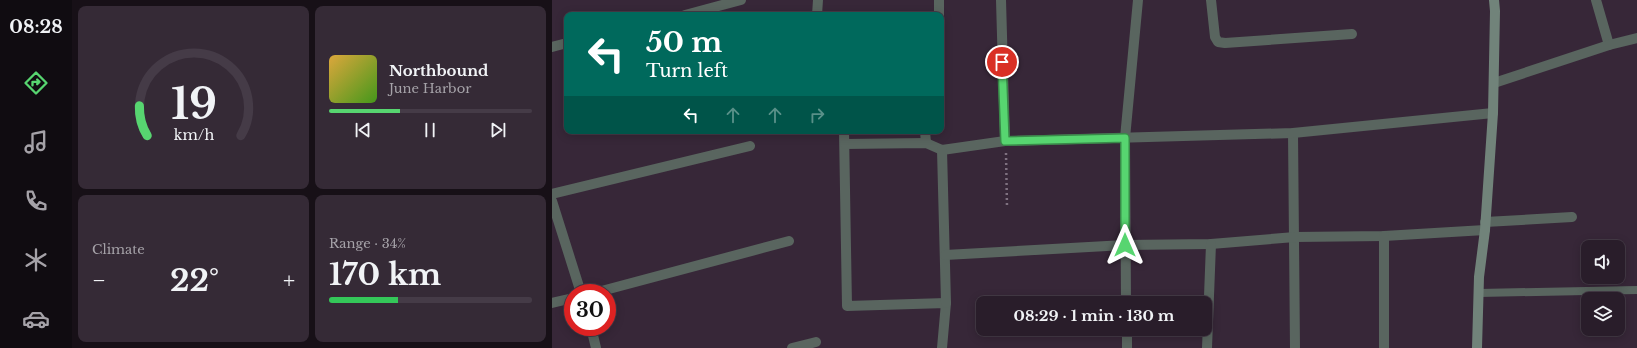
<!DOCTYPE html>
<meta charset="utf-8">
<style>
body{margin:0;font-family:"Libre Baskerville",serif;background:#352a36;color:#f1f3f6;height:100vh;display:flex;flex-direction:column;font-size:15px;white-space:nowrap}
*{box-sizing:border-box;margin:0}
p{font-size:13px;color:#a5a2a8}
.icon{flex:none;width:22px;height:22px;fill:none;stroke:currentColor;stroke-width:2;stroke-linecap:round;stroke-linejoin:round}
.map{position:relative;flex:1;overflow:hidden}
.side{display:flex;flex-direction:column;gap:6px;padding:6px;background:#171017;width:480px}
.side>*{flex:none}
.banner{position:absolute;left:12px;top:12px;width:380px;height:122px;border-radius:8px;box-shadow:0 2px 10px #0003,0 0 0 1px #453b47;background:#00695c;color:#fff;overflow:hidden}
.buttons{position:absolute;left:1029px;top:240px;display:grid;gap:8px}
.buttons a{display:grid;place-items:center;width:44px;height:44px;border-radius:8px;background:#291d2a;box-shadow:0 2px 10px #0003,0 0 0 1px #453b47;font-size:20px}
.speed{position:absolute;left:12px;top:284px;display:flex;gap:8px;font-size:20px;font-weight:700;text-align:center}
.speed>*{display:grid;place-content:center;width:52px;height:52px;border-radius:50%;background:#291d2a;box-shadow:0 2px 10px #0003,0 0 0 1px #453b47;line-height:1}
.speed .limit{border:6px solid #d22;background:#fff;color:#111}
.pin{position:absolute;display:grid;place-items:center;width:34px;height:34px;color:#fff;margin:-17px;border:2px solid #fff;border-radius:50%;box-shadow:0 1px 4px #0007}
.me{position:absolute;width:44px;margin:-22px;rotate:0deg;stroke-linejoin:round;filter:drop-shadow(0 0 3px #0008)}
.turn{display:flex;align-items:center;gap:14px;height:84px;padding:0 16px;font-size:18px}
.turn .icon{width:52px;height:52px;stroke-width:2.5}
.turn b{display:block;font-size:28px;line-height:34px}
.lanes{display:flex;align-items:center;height:38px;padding:0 16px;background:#0003;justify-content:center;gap:20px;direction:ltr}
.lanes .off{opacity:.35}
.big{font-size:30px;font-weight:700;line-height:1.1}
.side .widget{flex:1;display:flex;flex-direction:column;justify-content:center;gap:6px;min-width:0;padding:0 14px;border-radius:8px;background:#352a36}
.side .dial{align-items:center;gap:0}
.dial svg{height:104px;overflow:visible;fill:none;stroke:#453b47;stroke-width:7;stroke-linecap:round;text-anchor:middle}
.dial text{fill:#f1f3f6;stroke:none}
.song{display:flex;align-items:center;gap:12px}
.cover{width:48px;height:48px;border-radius:6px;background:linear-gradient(135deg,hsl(40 70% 55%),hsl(100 70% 35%))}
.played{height:4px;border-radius:2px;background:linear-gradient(90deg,#57d570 35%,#453b47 35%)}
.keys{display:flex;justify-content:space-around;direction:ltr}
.heat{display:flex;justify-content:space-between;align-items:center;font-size:22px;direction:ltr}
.charge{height:6px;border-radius:3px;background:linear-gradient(90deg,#34c759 34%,#453b47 0)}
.side .tiles{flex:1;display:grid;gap:6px;grid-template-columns:repeat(2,1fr)}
.trip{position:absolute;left:424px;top:296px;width:236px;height:40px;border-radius:8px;background:#291d2a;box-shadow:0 2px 10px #0003,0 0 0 1px #453b47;font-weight:700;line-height:40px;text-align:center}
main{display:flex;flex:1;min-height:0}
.menu{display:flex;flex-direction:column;width:72px;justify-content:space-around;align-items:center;background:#100c11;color:#a5a2a8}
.menu .icon{width:28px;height:28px}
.menu .on{color:#57d570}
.menu b{font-size:18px;color:#f1f3f6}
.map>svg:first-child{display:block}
</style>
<main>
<nav class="menu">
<b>08:28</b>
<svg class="icon on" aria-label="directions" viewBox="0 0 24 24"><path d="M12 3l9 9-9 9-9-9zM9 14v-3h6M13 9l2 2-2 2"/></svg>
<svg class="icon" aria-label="music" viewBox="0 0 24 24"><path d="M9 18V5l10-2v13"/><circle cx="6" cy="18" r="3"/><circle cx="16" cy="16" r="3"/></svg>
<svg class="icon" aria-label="phone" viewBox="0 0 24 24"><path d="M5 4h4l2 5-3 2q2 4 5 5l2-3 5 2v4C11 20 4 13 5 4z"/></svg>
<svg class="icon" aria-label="climate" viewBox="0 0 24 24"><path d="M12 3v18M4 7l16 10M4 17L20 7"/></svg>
<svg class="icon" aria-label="car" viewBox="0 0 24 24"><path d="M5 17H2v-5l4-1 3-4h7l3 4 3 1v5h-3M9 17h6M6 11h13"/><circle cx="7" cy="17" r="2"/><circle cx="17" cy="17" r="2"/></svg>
</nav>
<section class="side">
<div class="tiles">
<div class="widget dial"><svg viewBox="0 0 100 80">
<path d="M14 69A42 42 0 1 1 86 69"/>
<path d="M14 69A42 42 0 0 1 8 46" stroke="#57d570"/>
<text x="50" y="56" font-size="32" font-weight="700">19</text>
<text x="50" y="72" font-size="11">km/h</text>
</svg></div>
<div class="widget">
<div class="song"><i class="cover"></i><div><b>Northbound</b><p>June Harbor</p></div></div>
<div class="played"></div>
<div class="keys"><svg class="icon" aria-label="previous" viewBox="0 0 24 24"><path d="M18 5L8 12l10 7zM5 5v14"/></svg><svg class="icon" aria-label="pause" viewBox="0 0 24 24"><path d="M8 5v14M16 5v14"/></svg><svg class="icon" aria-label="next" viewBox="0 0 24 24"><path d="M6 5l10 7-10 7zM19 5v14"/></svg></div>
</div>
<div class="widget"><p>Climate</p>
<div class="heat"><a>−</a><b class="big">22°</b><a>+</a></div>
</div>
<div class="widget"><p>Range · 34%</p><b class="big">170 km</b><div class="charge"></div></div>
</div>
</section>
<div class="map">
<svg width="1085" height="348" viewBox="0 0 1085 348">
<rect width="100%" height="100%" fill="#372738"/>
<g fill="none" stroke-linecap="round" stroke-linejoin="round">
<!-- path -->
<polyline stroke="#7f7180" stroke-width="2.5" stroke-dasharray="2 3" stroke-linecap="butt" points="454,153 455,207"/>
<!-- service -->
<polyline stroke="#59655f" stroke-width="8" points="927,293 1085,290"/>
<!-- minor -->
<g stroke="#59655f" stroke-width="10">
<polyline points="387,0 387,15"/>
<polyline points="449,0 453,141"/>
<polyline points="659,0 663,37 666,42 673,43 800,34"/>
<polyline points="1044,0 1057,45"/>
<polyline points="133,15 189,0"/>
<polyline points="265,15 266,0"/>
<polyline points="0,47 15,43"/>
<polyline points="942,83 1057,45 1085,38"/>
<polyline points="292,131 295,306 394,303 390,348"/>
<polyline points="373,131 374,143"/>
<polyline points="741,133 743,348"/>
<polyline points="293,144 374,143 390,150 453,141 741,133 941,113"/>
<polyline points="390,150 394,303"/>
<polyline points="0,194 198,146"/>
<polyline points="0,201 29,293"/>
<polyline points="933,222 1020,217"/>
<polyline points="393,255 573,245 659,244 743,237 832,236 933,230"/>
<polyline points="42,293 237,241"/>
<polyline points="0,303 21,298"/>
<polyline points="574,303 573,138 586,0"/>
<polyline points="39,327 44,348"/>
<polyline points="575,329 575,348"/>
<polyline points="240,348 264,342"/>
<polyline points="655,348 659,244"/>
<polyline points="832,348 832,236"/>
</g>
<!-- secondary -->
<polyline stroke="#71837a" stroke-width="10" points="925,348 927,277 933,230 941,113 943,11 942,0"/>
</g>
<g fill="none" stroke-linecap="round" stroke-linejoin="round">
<!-- route casing -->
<g stroke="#398a49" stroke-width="10">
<polyline id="route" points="450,62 453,141 573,138 573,245"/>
</g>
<!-- route -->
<use href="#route" stroke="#57d570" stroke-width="7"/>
</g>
</svg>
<div class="buttons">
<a><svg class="icon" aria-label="sound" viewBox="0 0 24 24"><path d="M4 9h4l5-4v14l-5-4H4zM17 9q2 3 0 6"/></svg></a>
<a><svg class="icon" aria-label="layers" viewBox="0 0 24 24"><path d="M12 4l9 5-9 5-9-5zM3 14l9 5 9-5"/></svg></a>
</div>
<div class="speed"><div class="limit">30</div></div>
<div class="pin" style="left:450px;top:62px;background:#d93025"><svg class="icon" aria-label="arrive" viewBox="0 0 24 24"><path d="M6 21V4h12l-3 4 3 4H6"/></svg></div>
<svg class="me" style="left:573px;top:245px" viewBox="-20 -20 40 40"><path d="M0-17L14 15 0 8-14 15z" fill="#57d570" stroke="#fff" stroke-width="4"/></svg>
<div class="trip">08:29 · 1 min · 130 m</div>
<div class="banner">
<div class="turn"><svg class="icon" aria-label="left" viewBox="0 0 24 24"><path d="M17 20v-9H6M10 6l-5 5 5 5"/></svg><div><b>50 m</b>Turn left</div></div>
<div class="lanes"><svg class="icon" aria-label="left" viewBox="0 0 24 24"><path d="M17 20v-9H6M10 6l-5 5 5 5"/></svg><svg class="icon off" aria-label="ahead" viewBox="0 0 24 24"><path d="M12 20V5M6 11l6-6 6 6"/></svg><svg class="icon off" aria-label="ahead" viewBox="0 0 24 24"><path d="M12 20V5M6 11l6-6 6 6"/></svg><svg class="icon off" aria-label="right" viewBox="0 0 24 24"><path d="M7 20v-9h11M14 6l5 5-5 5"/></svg></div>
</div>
</div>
</main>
